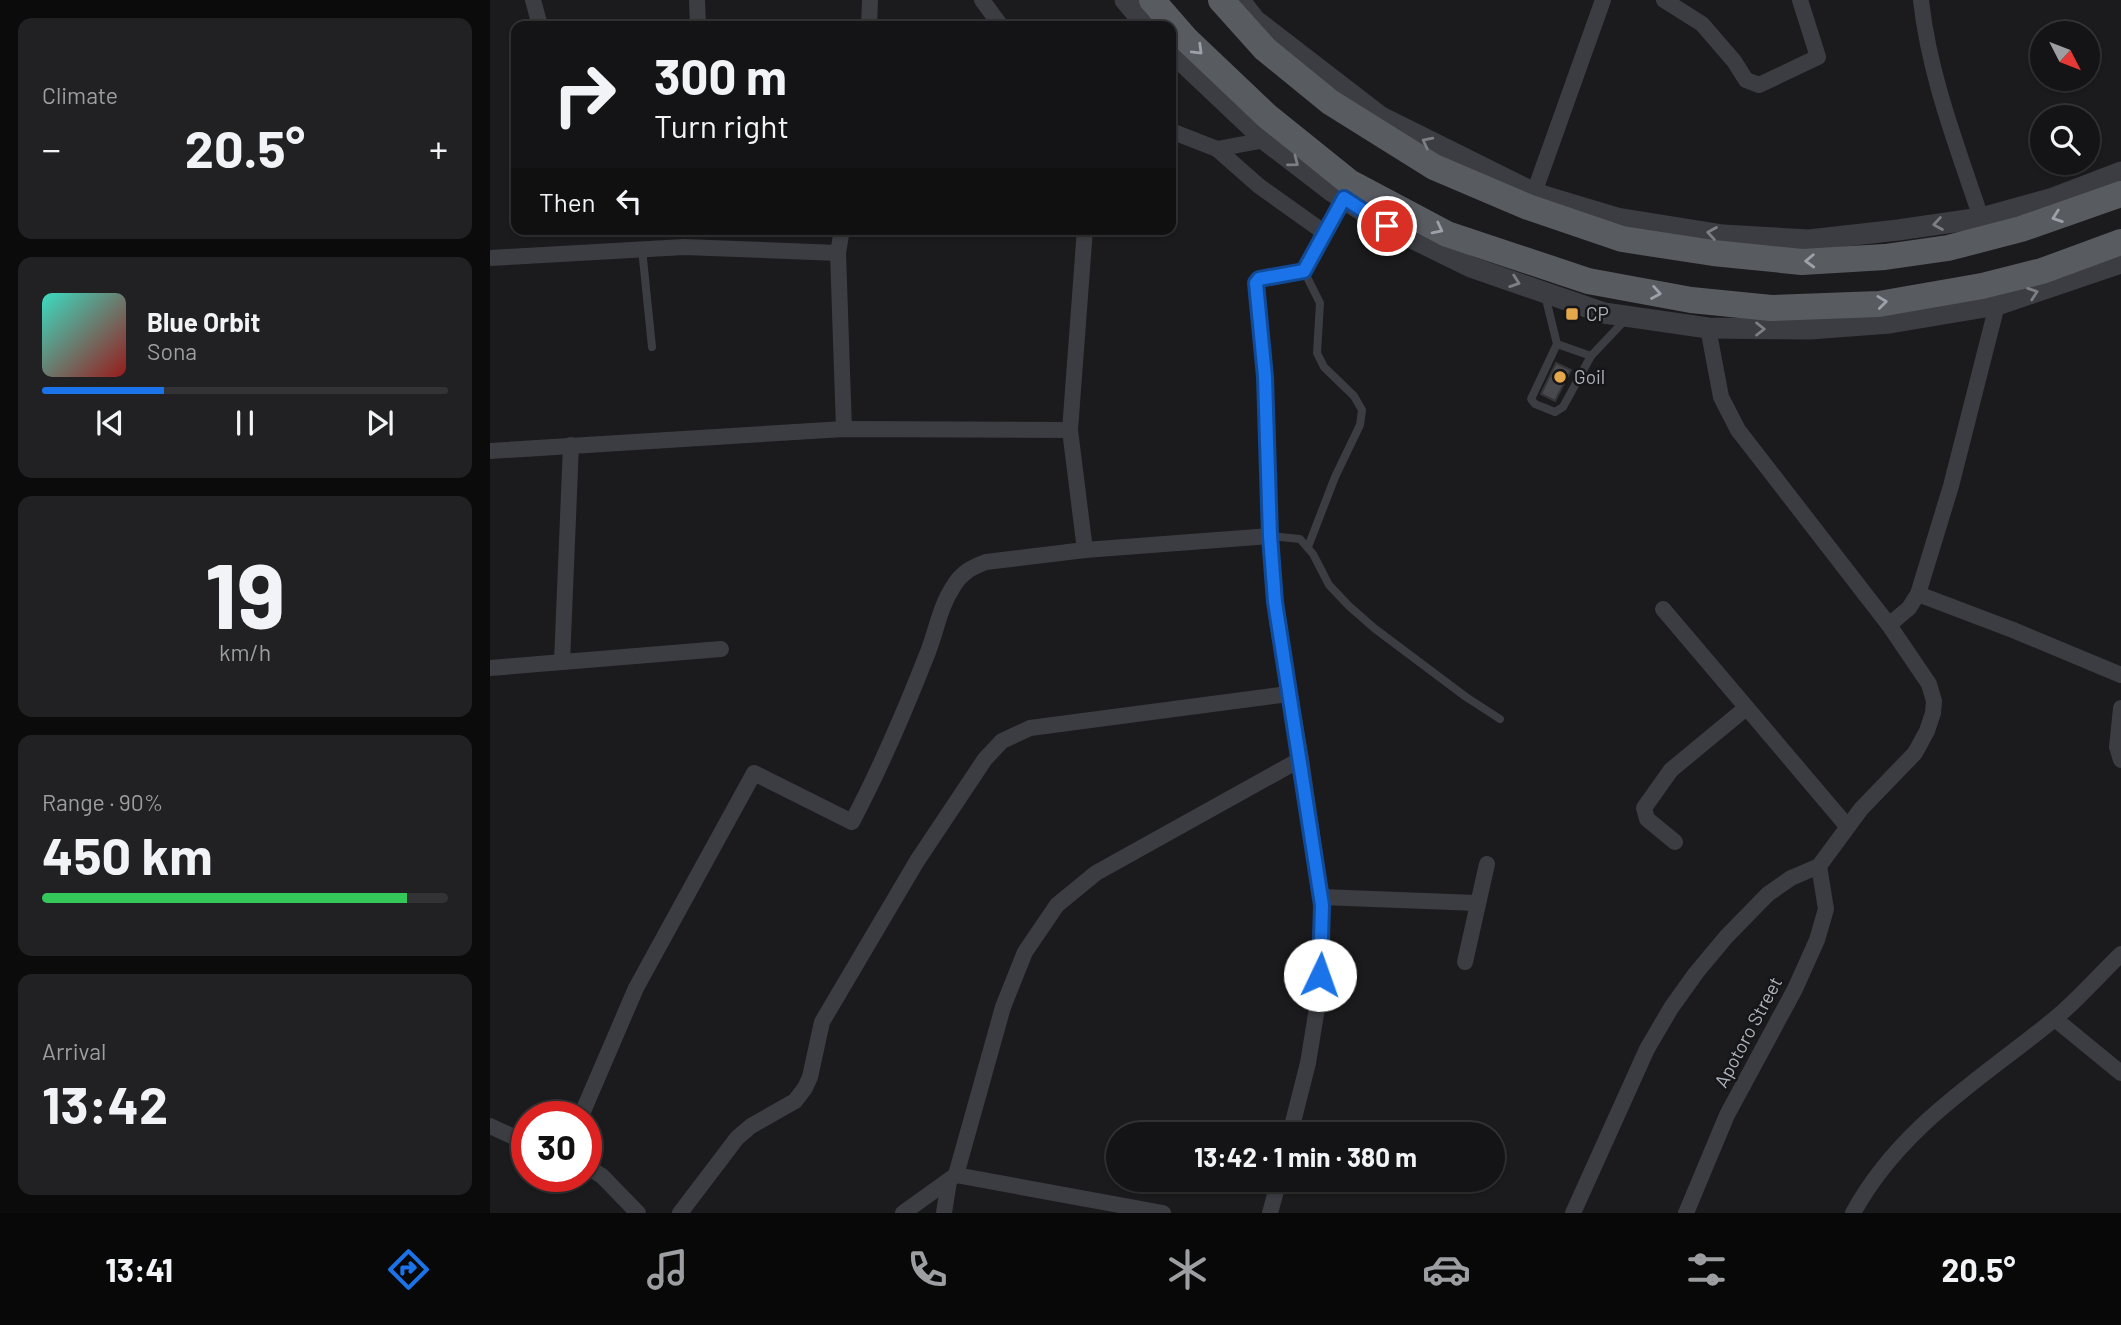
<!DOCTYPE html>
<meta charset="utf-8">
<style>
body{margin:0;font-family:Barlow,sans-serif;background:#212123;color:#f1f3f6;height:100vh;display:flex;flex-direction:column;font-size:26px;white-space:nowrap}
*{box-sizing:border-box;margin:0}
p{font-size:23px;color:#9d9ea1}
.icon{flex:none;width:38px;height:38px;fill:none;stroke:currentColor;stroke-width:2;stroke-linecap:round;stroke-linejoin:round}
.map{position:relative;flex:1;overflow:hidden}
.side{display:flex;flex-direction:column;gap:18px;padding:18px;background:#0b0b0c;width:490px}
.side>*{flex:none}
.guide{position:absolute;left:21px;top:21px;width:665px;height:214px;border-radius:14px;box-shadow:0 2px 5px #0004,0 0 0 2px #333335;background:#141416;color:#f1f3f6;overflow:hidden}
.needle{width:46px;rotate:132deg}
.tools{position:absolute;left:1540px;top:21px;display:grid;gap:14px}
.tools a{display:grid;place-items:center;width:70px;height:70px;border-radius:50%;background:#141416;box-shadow:0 2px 5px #0004,0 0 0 2px #333335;font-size:35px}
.speed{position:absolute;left:21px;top:1101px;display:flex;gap:14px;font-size:35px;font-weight:700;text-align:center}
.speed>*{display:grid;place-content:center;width:91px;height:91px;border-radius:50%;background:#141416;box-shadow:0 2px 5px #0004,0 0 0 2px #333335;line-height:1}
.speed .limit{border:10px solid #d22;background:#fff;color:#111}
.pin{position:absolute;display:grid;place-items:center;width:60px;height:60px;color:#fff;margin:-30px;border:4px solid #fff;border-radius:50%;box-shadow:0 2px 7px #0007}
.me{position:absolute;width:77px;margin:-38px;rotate:3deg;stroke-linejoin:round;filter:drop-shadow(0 0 5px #0008)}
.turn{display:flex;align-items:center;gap:24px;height:147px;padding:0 28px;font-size:32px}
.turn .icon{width:91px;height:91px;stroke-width:2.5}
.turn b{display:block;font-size:49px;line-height:60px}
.then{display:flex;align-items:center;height:66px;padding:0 28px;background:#0003;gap:14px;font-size:26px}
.big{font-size:52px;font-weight:700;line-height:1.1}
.side .card{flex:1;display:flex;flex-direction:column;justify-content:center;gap:10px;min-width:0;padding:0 24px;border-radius:14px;background:#212123}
.side .dial{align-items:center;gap:0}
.dial b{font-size:91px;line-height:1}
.song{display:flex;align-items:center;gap:21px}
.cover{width:84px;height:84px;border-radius:10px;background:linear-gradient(135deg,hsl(170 70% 55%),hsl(0 70% 35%))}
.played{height:7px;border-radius:4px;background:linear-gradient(90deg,#1a73e8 30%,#333335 30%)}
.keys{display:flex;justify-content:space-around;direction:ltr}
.heat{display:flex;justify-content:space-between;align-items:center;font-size:38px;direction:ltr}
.charge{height:10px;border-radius:5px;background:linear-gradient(90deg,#34c759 90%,#333335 0)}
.trip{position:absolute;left:616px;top:1122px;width:399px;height:70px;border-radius:35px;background:#141416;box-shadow:0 2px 5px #0004,0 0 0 2px #333335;font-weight:700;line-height:70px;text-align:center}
.tab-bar{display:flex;height:112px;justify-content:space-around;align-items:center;background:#080809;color:#9d9ea1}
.tab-bar .icon{width:49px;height:49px}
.tab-bar .on{color:#1a73e8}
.tab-bar b{font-size:32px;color:#f1f3f6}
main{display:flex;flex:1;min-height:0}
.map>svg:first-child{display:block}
</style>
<main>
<section class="side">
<div class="card"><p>Climate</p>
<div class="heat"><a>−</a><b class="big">20.5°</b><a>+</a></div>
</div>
<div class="card">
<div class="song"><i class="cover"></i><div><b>Blue Orbit</b><p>Sona</p></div></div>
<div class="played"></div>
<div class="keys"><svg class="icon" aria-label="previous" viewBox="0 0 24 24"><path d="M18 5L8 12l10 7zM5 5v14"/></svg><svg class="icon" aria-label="pause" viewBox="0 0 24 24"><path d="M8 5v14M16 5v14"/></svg><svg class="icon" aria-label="next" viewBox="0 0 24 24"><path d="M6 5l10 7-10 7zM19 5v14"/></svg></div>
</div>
<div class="card dial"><b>19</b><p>km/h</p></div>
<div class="card"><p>Range · 90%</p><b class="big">450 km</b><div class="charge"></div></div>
<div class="card"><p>Arrival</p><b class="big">13:42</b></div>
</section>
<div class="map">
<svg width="1631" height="1213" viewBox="0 0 1631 1213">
<rect width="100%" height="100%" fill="#1b1b1d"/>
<!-- building -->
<polygon fill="#48494d" stroke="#353539" stroke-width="2" points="1066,363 1081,370 1065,401 1051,394"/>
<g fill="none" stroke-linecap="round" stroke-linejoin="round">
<!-- service -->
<g stroke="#3c3d42" stroke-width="8">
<polyline points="152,249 162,347"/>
<polyline points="814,271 830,303 827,353 834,367 864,396 872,410 870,425 845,477 818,547"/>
<polyline points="1055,295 1067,344 1101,356 1136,319"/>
<polyline points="1067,344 1041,399 1045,404 1065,412 1073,407 1101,356"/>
<polyline points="780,536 810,539 823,554 839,585 859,606 884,628 976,697 1010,719"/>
</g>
<!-- minor -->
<g stroke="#3c3d42" stroke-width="16">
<polyline points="43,0 50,26"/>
<polyline points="207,0 208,26"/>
<polyline points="492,0 511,26"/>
<polyline points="1174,0 1212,24 1244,61 1256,80 1269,85 1328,57 1310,0"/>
<path d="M1431,0c8,75 36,146 60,218"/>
<polyline points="379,26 380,0"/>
<polyline points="681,131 727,149 775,140"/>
<polyline points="727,149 769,186 835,233"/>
<polyline points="1044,193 1113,0"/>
<polyline points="352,229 348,253 354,429"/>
<polyline points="595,229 580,430 595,550"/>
<polyline points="0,258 194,247 348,253"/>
<polyline points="0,451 354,429 580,430"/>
<polyline points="1428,594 1523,630 1631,675"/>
<polyline points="1173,609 1357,826"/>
<polyline points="1399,625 1419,608 1428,594 1461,486 1507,305"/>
<polyline points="72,662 81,445"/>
<polyline points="0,668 231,649"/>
<polyline points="1631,708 1627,747 1631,760"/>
<polyline points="1185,842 1157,819 1154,808 1181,770 1256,708"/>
<polyline points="831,897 987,903"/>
<polyline points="975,962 997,864"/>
<polyline points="1565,1019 1631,1073"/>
<path d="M91,1116l55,-128 118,-215 98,49c28,-53 52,-109 74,-165 10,-23 13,-49 27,-70 8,-14 19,-20 33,-25l99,-12 185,-14"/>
<polyline points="0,1126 37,1143"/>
<polyline points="800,1134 818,1063 828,1002 832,904 811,759 787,621 780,536 775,377 766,283 769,279 814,271 854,198"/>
<polyline points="96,1166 112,1176 148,1213"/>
<polyline points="466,1175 673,1213"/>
<polyline points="190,1213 247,1138 261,1126 305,1101 315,1088 320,1077 332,1022 427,861 495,759 512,741 540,728 798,694"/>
<polyline points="413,1213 466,1175 513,1007 535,952 567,905 606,873 811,759"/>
<polyline points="454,1213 459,1181"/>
<polyline points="780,1213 789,1180"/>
<polyline points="1083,1213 1157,1049 1181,1008 1206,973 1236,937 1278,894 1301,878 1329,866 1371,809 1425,753 1437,731 1443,713 1444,701 1439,684 1399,625 1248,430 1231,397 1218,328"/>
<polyline points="1196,1213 1237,1115 1305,989 1327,940 1336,909 1329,866"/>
<path d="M1363,1213c47,-86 125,-132 199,-192 25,-20 46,-45 69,-67"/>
</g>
<!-- tertiary -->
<g stroke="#3c3d42" stroke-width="21">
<polyline points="635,0 657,26"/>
<polyline points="751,2 765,20 891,117 1044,193 1127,218 1233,235 1319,240 1408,230 1491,218 1563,198 1631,172"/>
<polyline points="681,51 775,140 840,190 897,226 981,267 1114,313 1218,328 1320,329 1400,323 1507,305 1631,263"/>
</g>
<!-- primary -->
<g stroke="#585b60" stroke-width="26">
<polyline points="662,0 697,40 777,116 859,182 957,234 1098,281 1201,300 1281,308 1389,304 1492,286 1552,271 1631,242"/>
<polyline points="731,0 775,49 840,102 944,167 1038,207 1132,239 1223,253 1312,262 1395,257 1458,248 1531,229 1631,194"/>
</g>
</g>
<!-- one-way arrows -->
<defs><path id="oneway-chevron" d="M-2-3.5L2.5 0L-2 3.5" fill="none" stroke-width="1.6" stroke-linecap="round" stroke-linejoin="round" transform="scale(1.75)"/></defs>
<g stroke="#9da1a9">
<use href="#oneway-chevron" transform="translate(708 50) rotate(44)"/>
<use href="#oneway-chevron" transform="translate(1567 217) rotate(161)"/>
<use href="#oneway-chevron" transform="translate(948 229) rotate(27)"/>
<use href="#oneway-chevron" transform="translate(1320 261) rotate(178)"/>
<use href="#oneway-chevron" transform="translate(1166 293) rotate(10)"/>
<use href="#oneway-chevron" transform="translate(1392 302) rotate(-7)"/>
</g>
<g stroke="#7b7e85">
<use href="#oneway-chevron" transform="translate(937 142) rotate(-153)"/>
<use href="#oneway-chevron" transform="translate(804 162) rotate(37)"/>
<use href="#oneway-chevron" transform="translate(1448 224) rotate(171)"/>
<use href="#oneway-chevron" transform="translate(1222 233) rotate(-171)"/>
<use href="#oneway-chevron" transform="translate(1025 282) rotate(19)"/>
<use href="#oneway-chevron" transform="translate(1543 293) rotate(-19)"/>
<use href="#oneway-chevron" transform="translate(1270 329)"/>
</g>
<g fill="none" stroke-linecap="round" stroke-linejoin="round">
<!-- route casing -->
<g stroke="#114b97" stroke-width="18">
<polyline id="route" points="830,975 832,905 785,602 780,536 775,377 766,283 769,279 814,271 854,198 897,226"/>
</g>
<!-- route -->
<use href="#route" stroke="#1a73e8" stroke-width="12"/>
</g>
<!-- markers -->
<g fill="#e5a74b" stroke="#161618" stroke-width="2.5">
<rect x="1075" y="307" width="14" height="14" rx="3.5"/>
<circle cx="1070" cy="377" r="7"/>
</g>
<g text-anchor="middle" stroke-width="5" stroke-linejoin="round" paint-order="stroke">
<!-- poi labels -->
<g font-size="19" fill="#aeb3bb" stroke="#161618" text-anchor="start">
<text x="1096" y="321">CP</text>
<text x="1084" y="384">Goil</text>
</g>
<!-- street labels -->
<g font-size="19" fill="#aeb3bb" stroke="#161618">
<text transform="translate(1258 1032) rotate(-62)" y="7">Apotoro Street</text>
</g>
</g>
</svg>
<div class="tools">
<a><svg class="needle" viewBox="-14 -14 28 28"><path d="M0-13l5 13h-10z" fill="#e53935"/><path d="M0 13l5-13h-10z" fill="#9d9ea1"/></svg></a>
<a><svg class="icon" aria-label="search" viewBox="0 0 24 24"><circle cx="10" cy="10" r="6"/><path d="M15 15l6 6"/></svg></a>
</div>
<div class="speed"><div class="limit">30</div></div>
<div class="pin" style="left:897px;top:226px;background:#d93025"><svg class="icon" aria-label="arrive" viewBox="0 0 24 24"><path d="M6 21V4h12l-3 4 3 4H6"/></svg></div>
<svg class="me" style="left:830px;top:975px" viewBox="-20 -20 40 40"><circle r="19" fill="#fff"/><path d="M0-13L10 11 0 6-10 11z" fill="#1a73e8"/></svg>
<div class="trip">13:42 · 1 min · 380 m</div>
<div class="guide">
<div class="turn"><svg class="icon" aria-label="right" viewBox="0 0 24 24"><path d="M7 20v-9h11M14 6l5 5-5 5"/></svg><div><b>300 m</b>Turn right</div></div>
<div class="then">Then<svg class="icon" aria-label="left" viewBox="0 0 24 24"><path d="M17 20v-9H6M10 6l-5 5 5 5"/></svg></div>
</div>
</div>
</main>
<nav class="tab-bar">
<b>13:41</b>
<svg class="icon on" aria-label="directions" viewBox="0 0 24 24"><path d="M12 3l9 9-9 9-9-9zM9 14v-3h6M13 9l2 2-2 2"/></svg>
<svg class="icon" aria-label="music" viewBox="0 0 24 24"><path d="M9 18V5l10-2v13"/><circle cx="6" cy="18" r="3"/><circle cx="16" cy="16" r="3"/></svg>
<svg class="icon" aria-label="phone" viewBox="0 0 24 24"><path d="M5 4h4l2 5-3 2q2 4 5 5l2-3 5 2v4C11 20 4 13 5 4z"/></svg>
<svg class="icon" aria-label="climate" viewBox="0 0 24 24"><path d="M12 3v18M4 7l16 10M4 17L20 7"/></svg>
<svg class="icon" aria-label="car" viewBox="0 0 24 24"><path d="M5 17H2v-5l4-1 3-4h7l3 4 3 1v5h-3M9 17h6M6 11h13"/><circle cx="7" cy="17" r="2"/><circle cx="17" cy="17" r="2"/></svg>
<svg class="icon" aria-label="filters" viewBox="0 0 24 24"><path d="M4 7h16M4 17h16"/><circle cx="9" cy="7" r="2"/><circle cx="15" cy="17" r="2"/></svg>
<b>20.5°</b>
</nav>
